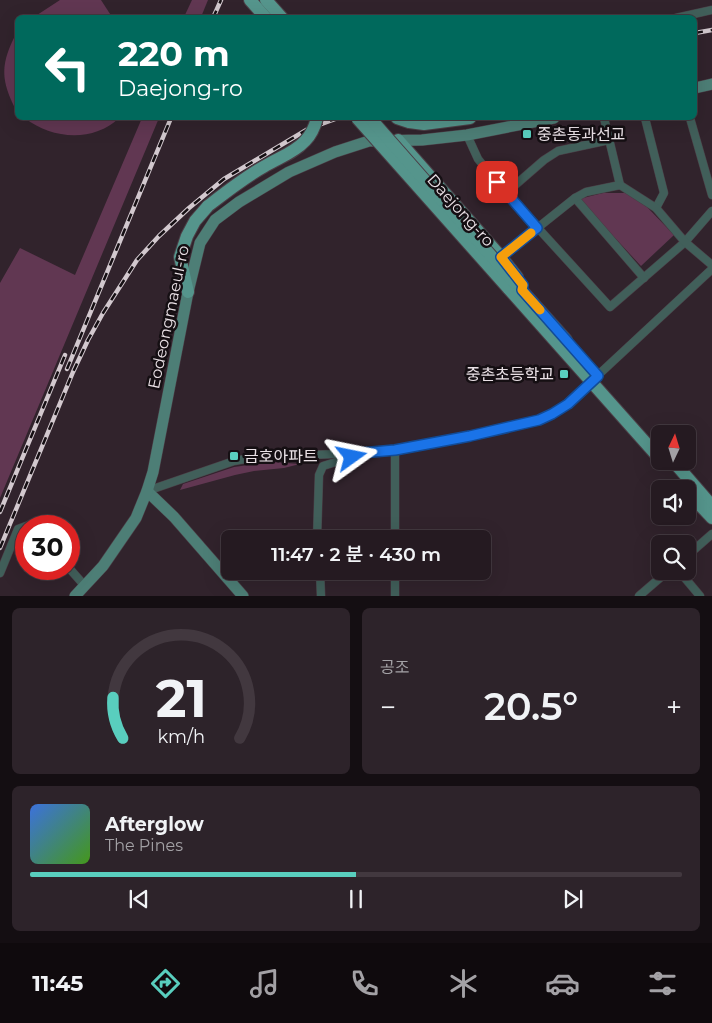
<!DOCTYPE html>
<html lang="ko">
<meta charset="utf-8">
<style>
body{margin:0;font-family:Montserrat,"Noto Sans KR",sans-serif;background:#2d232a;color:#f1f3f6;height:100vh;display:flex;flex-direction:column;font-size:19px;white-space:nowrap}
*{box-sizing:border-box;margin:0}
p{font-size:16px;color:#a3a1a5}
.icon{flex:none;width:28px;height:28px;fill:none;stroke:currentColor;stroke-width:2;stroke-linecap:round;stroke-linejoin:round}
.map{position:relative;height:596px;overflow:hidden}
.side{display:flex;flex-direction:column;gap:12px;padding:12px;background:#140e12;flex:1}
.side>*{flex:none}
.guide{position:absolute;left:15px;top:15px;width:682px;height:105px;border-radius:8px;box-shadow:0 5px 20px #0002,0 0 0 1px #42383f;background:#00695c;color:#fff;overflow:hidden}
.needle{width:32px;rotate:4deg}
.tools{position:absolute;left:651px;top:425px;display:grid;gap:10px}
.tools a{display:grid;place-items:center;width:45px;height:45px;border-radius:8px;background:#251a21;box-shadow:0 5px 20px #0002,0 0 0 1px #42383f;font-size:25px}
.speed{position:absolute;left:15px;top:515px;display:flex;gap:10px;font-size:25px;font-weight:700;text-align:center}
.speed>*{display:grid;place-content:center;width:65px;height:65px;border-radius:50%;background:#251a21;box-shadow:0 5px 20px #0002,0 0 0 1px #42383f;line-height:1}
.speed .limit{border:8px solid #d22;background:#fff;color:#111}
.pin{position:absolute;display:grid;place-items:center;width:42px;height:42px;color:#fff;margin:-21px;border-radius:10px;box-shadow:0 2px 8px #0006}
.me{position:absolute;width:55px;margin:-28px;rotate:78deg;stroke-linejoin:round;filter:drop-shadow(0 0 4px #0008)}
.turn{display:flex;align-items:center;gap:18px;height:105px;padding:0 20px;font-size:22px}
.turn .icon{width:65px;height:65px;stroke-width:2.5}
.turn b{display:block;font-size:35px;line-height:42px}
.big{font-size:38px;font-weight:600;line-height:1.1}
.side .card{flex:1;display:flex;flex-direction:column;justify-content:center;gap:8px;min-width:0;padding:0 18px;border-radius:8px;background:#2d232a}
.side .dial{align-items:center;gap:0}
.dial svg{height:130px;overflow:visible;fill:none;stroke:#42383f;stroke-width:7;stroke-linecap:round;text-anchor:middle}
.dial text{fill:#f1f3f6;stroke:none}
.song{display:flex;align-items:center;gap:15px}
.cover{width:60px;height:60px;border-radius:8px;background:linear-gradient(135deg,hsl(220 70% 55%),hsl(100 70% 35%))}
.played{height:5px;border-radius:2px;background:linear-gradient(90deg,#59cebe 50%,#42383f 50%)}
.keys{display:flex;justify-content:space-around;direction:ltr}
.heat{display:flex;justify-content:space-between;align-items:center;font-size:28px;direction:ltr}
.side .tiles{flex:1;display:grid;gap:12px;grid-template-columns:1fr 1fr}
.card:last-child{grid-column:span 2}
.trip{position:absolute;left:221px;top:530px;width:270px;height:50px;border-radius:8px;background:#251a21;box-shadow:0 5px 20px #0002,0 0 0 1px #42383f;font-weight:600;line-height:50px;text-align:center}
.menu{display:flex;height:80px;justify-content:space-around;align-items:center;background:#0f0a0d;color:#a3a1a5}
.menu .icon{width:35px;height:35px}
.menu .on{color:#59cebe}
.menu b{font-size:22px;color:#f1f3f6}
.map>svg:first-child{display:block}
</style>
<div class="map">
<svg width="712" height="596" viewBox="0 0 712 596">
<rect width="100%" height="100%" fill="#31232c"/>
<!-- green -->
<g fill="#613752">
<polygon points="60,0 101,0 112,17 34,17"/>
<polygon points="192,0 208,0 201,17 184,17"/>
<path d="M17,32v80c-17,-32 -17,-48 0,-80z"/>
<path d="M25,118h94c-26,25 -68,21 -94,0z"/>
<polygon points="142,118 159,118 0,498 0,283 20,248 75,275"/>
<polygon points="603,193 627,193 647,207 674,235 641,266 579,199"/>
<polygon points="272,462 300,464 284,468 254,471 235,475 180,490 183,484 234,467"/>
</g>
<g fill="none" stroke-linecap="round" stroke-linejoin="round">
<!-- street casing -->
<g stroke="#4b3e46" stroke-width="9">
<g id="street">
<polyline points="676,18 712,10"/>
<polyline points="604,118 620,185"/>
<polyline points="645,118 664,193 656,208"/>
<polyline points="690,118 712,195"/>
<polyline points="467,135 478,159 506,193 610,307 685,242 712,211"/>
<polyline points="506,193 544,160 558,151 609,140"/>
<polyline points="575,198 644,278"/>
<polyline points="501,257 575,198 586,192 620,185 656,208 685,242 712,265"/>
<polyline points="395,450 395,539"/>
<polyline points="147,491 234,461 257,457 361,453 395,450 487,433 539,420 552,414 567,404 712,269"/>
<polyline points="317,539 319,475 323,466 355,456"/>
<polyline points="688,555 712,534"/>
<polyline points="69,568 84,585"/>
<polyline points="320,571 321,596"/>
<polyline points="395,571 395,596"/>
<polyline points="679,571 700,596"/>
<polyline points="0,573 18,529 29,525 31,526"/>
<polyline points="639,596 668,571"/>
</g>
</g>
<!-- secondary casing -->
<g stroke="#4b3e46" stroke-width="12">
<g id="secondary">
<polyline points="695,88 712,84"/>
<polyline points="147,491 174,517 243,596"/>
<polyline points="75,596 103,566 136,518 147,491 153,472 188,292 200,243 215,220 239,202 289,172 335,152 369,141 422,140 467,135 554,118"/>
</g>
</g>
<!-- primary casing -->
<g stroke="#4b3e46" stroke-width="14">
<g id="primary">
<polyline points="250,0 266,18"/>
<polyline points="266,0 282,18"/>
<polyline points="397,118 409,122 424,124 470,118"/>
<polyline points="398,140 501,257 517,277"/>
<polyline points="515,283 566,340"/>
<polyline points="508,288 660,459"/>
<polyline points="188,292 180,257 187,236 195,221 208,206"/>
<polyline points="673,461 712,506"/>
<polyline points="697,502 712,518"/>
</g>
</g>
<!-- street -->
<use href="#street" stroke="#415f5a" stroke-width="8"/>
<!-- secondary -->
<use href="#secondary" stroke="#4d7e76" stroke-width="11"/>
<!-- primary -->
<use href="#primary" stroke="#55958c" stroke-width="12"/>
<!-- rail casing -->
<g stroke="#d2c8ce" stroke-width="4.5">
<g id="rail">
<polyline points="213,18 221,0"/>
<polyline points="695,33 712,30"/>
<polyline points="67,369 171,118"/>
<polyline points="0,512 65,355"/>
<polyline points="0,548 73,372 88,340 103,313 137,260 159,236 189,208 224,179 308,129 338,118"/>
</g>
</g>
<!-- rail -->
<use href="#rail" stroke="#150f13" stroke-width="2.5" stroke-dasharray="8" stroke-linecap="butt"/>
<!-- primary-bridge casing -->
<g stroke="#4b3e46" stroke-width="14" stroke-linecap="butt">
<g id="primary-bridge">
<polyline points="357,118 508,288"/>
<polyline points="370,118 515,283"/>
<path d="M208,206c18,-14 37,-29 57,-40 13,-8 29,-13 40,-25 6,-6 10,-15 12,-23"/>
</g>
</g>
<!-- primary-bridge -->
<use href="#primary-bridge" stroke="#55958c" stroke-width="12"/>
</g>
<g fill="none" stroke-linecap="round" stroke-linejoin="round">
<!-- route casing -->
<g stroke="#114b97" stroke-width="12">
<polyline id="route" points="352,457 361,453 395,450 470,436 539,420 552,414 568,404 598,376 522,290 523,285 501,257 537,228 497,182"/>
</g>
<!-- route -->
<use href="#route" stroke="#1a73e8" stroke-width="9"/>
<!-- slow -->
<polyline stroke="#f59e0b" stroke-width="9" points="531,233 501,257 523,285 522,290 540,310"/>
</g>
<!-- markers -->
<g fill="#59cebe" stroke="#150f13" stroke-width="2">
<rect x="522" y="129" width="10" height="10" rx="2.5"/>
<rect x="559" y="369" width="10" height="10" rx="2.5"/>
<rect x="229" y="451" width="10" height="10" rx="2.5"/>
</g>
<g text-anchor="middle" stroke-width="5" stroke-linejoin="round" paint-order="stroke">
<!-- poi labels -->
<g font-size="16" fill="#eae1e6" stroke="#150f13" text-anchor="start">
<text x="537" y="140">중촌동과선교</text>
<text x="554" y="380" text-anchor="end">중촌초등학교</text>
<text x="244" y="462">금호아파트</text>
</g>
<!-- street labels -->
<g font-size="16" fill="#eae1e6" stroke="#150f13">
<text transform="translate(461 210) rotate(48)" y="6">Daejong-ro</text>
<text transform="translate(168 317) rotate(-78)" y="6">Eodeongmaeul-ro</text>
</g>
</g>
</svg>
<div class="tools">
<a><svg class="needle" viewBox="-14 -14 28 28"><path d="M0-13l5 13h-10z" fill="#e53935"/><path d="M0 13l5-13h-10z" fill="#a3a1a5"/></svg></a>
<a><svg class="icon" aria-label="sound" viewBox="0 0 24 24"><path d="M4 9h4l5-4v14l-5-4H4zM17 9q2 3 0 6"/></svg></a>
<a><svg class="icon" aria-label="search" viewBox="0 0 24 24"><circle cx="10" cy="10" r="6"/><path d="M15 15l6 6"/></svg></a>
</div>
<div class="speed"><div class="limit">30</div></div>
<div class="pin" style="left:497px;top:182px;background:#d93025"><svg class="icon" aria-label="arrive" viewBox="0 0 24 24"><path d="M6 21V4h12l-3 4 3 4H6"/></svg></div>
<svg class="me" style="left:352px;top:457px" viewBox="-20 -20 40 40"><path d="M0-17L14 15 0 8-14 15z" fill="#1a73e8" stroke="#fff" stroke-width="4"/></svg>
<div class="trip">11:47 · 2 분 · 430 m</div>
<div class="guide">
<div class="turn"><svg class="icon" aria-label="left" viewBox="0 0 24 24"><path d="M17 20v-9H6M10 6l-5 5 5 5"/></svg><div><b>220 m</b>Daejong-ro</div></div>
</div>
</div>
<section class="side">
<div class="tiles">
<div class="card dial"><svg viewBox="0 0 100 80">
<path d="M14 69A42 42 0 1 1 86 69"/>
<path d="M14 69A42 42 0 0 1 8 44" stroke="#59cebe"/>
<text x="50" y="56" font-size="32" font-weight="700">21</text>
<text x="50" y="72" font-size="11">km/h</text>
</svg></div>
<div class="card"><p>공조</p>
<div class="heat"><a>−</a><b class="big">20.5°</b><a>+</a></div>
</div>
<div class="card">
<div class="song"><i class="cover"></i><div><b>Afterglow</b><p>The Pines</p></div></div>
<div class="played"></div>
<div class="keys"><svg class="icon" aria-label="previous" viewBox="0 0 24 24"><path d="M18 5L8 12l10 7zM5 5v14"/></svg><svg class="icon" aria-label="pause" viewBox="0 0 24 24"><path d="M8 5v14M16 5v14"/></svg><svg class="icon" aria-label="next" viewBox="0 0 24 24"><path d="M6 5l10 7-10 7zM19 5v14"/></svg></div>
</div>
</div>
</section>
<nav class="menu">
<b>11:45</b>
<svg class="icon on" aria-label="directions" viewBox="0 0 24 24"><path d="M12 3l9 9-9 9-9-9zM9 14v-3h6M13 9l2 2-2 2"/></svg>
<svg class="icon" aria-label="music" viewBox="0 0 24 24"><path d="M9 18V5l10-2v13"/><circle cx="6" cy="18" r="3"/><circle cx="16" cy="16" r="3"/></svg>
<svg class="icon" aria-label="phone" viewBox="0 0 24 24"><path d="M5 4h4l2 5-3 2q2 4 5 5l2-3 5 2v4C11 20 4 13 5 4z"/></svg>
<svg class="icon" aria-label="climate" viewBox="0 0 24 24"><path d="M12 3v18M4 7l16 10M4 17L20 7"/></svg>
<svg class="icon" aria-label="car" viewBox="0 0 24 24"><path d="M5 17H2v-5l4-1 3-4h7l3 4 3 1v5h-3M9 17h6M6 11h13"/><circle cx="7" cy="17" r="2"/><circle cx="17" cy="17" r="2"/></svg>
<svg class="icon" aria-label="filters" viewBox="0 0 24 24"><path d="M4 7h16M4 17h16"/><circle cx="9" cy="7" r="2"/><circle cx="15" cy="17" r="2"/></svg>
</nav>
